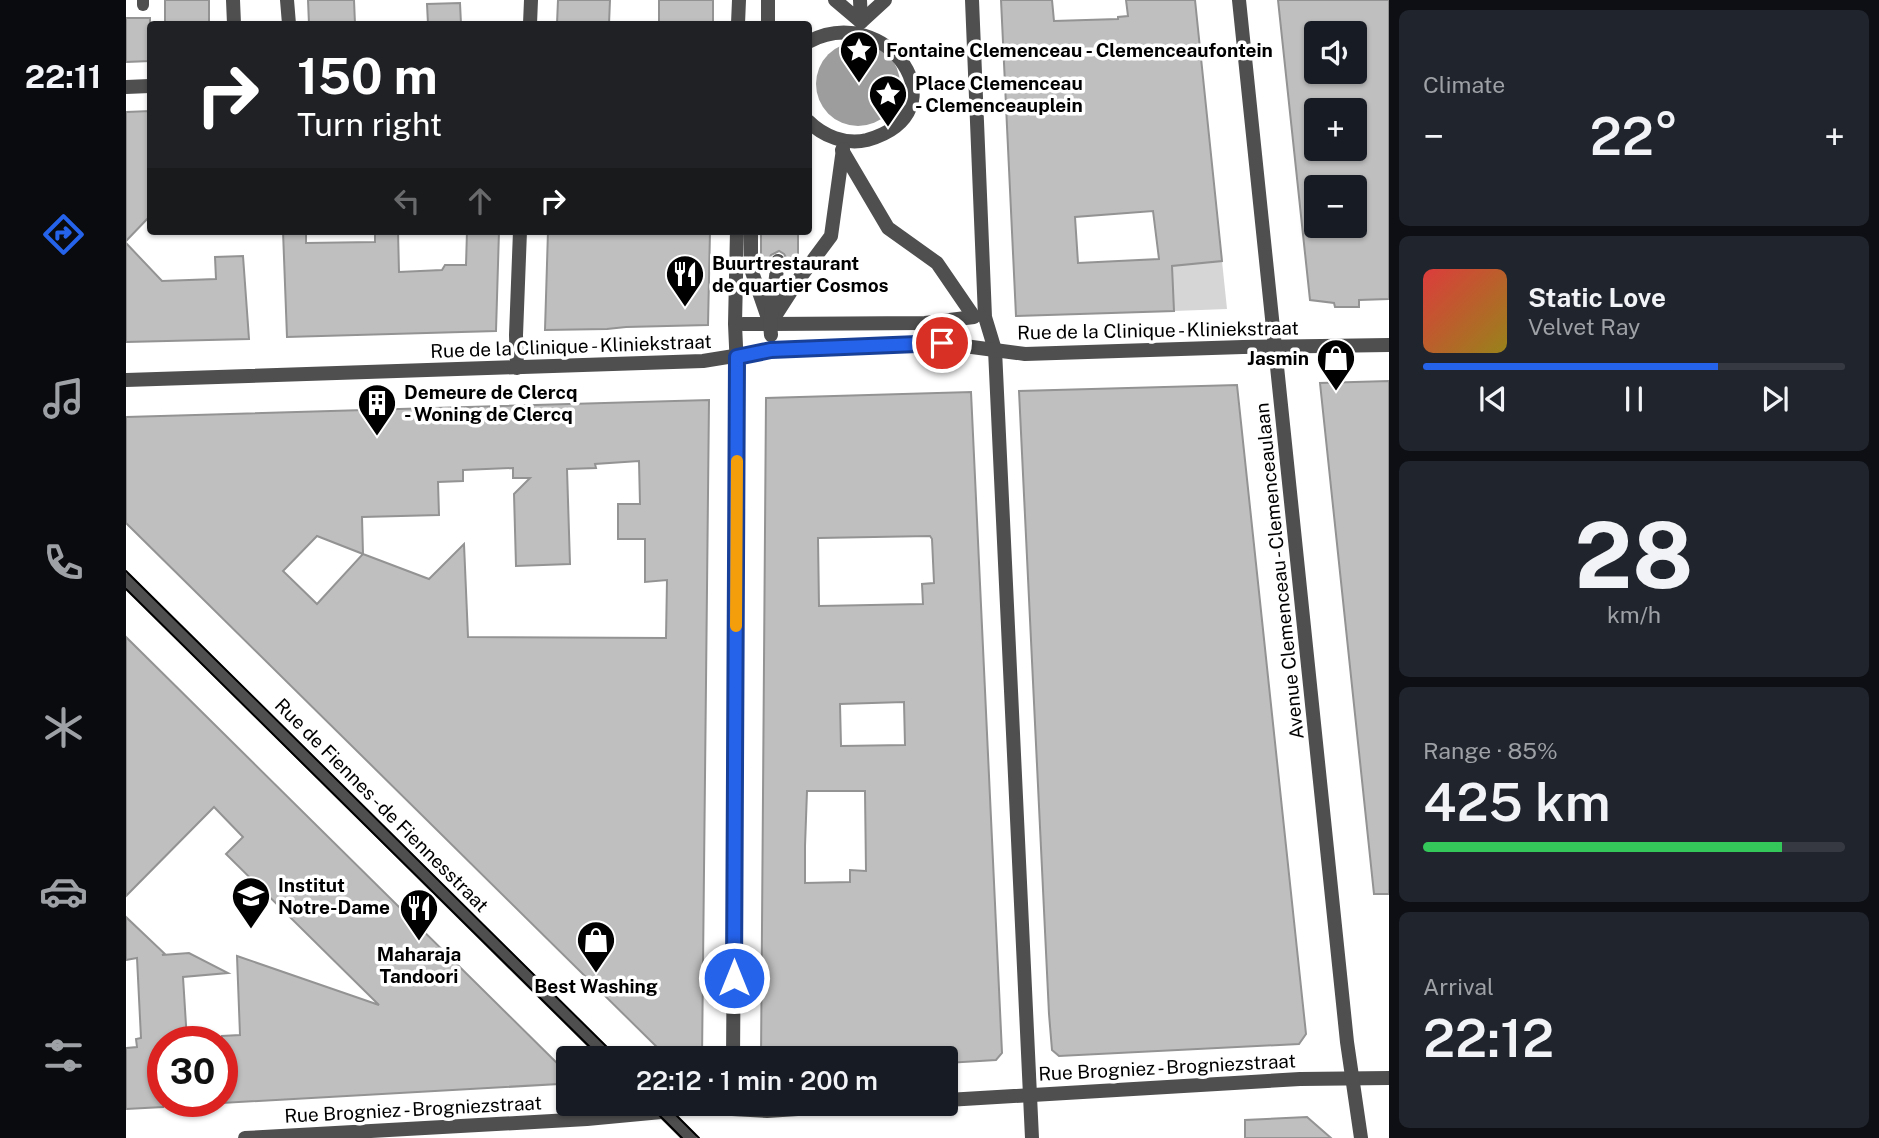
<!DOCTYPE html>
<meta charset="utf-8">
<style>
body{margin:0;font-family:"Public Sans",sans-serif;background:#20242c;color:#f1f3f6;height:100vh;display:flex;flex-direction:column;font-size:26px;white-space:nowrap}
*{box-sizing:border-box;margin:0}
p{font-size:23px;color:#9ea1a6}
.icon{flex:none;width:38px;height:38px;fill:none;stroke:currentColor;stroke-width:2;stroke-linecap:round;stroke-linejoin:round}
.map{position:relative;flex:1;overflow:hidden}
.panel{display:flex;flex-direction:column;gap:10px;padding:10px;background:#0d0f14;width:490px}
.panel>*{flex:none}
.top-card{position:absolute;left:21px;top:21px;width:665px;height:214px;border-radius:7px;box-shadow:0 2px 5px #0004;background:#202124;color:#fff;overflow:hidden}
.fabs{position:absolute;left:1178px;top:21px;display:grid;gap:14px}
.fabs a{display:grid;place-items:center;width:63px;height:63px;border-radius:7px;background:#171b24;box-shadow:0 2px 5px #0004;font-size:35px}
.speed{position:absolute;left:21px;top:1026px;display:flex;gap:14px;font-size:35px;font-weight:700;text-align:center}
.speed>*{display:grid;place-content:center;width:91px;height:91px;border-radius:50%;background:#171b24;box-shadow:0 2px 5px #0004;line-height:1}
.speed .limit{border:10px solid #d22;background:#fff;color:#111}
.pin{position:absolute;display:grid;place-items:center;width:60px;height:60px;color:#fff;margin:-30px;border:4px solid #fff;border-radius:50%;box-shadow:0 2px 7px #0007}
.me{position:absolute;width:77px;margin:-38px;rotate:0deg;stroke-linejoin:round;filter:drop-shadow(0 0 5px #0008)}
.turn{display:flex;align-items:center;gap:24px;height:147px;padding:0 35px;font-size:32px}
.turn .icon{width:91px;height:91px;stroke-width:2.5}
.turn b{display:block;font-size:49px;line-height:60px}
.lanes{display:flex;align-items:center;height:66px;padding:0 35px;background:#0003;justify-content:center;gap:35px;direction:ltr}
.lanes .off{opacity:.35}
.big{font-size:52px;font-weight:600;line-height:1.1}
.panel .widget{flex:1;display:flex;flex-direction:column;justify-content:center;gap:10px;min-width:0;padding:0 24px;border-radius:10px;background:#20242c}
.panel .dial{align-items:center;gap:0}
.dial b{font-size:91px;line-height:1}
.song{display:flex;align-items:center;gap:21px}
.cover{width:84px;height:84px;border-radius:10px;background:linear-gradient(135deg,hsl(0 70% 55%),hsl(50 70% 35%))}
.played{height:7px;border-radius:4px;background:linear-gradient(90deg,#2563eb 70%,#363941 70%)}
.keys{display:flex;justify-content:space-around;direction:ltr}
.heat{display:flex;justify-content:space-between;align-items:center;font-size:38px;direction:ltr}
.charge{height:10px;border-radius:5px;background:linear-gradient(90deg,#34c759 85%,#363941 0)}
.trip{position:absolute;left:430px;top:1046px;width:402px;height:70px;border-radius:7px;background:#171b24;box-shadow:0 2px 5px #0004;font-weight:600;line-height:70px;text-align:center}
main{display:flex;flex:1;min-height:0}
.tabs{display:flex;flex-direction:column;width:126px;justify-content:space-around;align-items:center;background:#090b0e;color:#9ea1a6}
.tabs .icon{width:49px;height:49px}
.tabs .selected{color:#2563eb}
.tabs b{font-size:32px;color:#f1f3f6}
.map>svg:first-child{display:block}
</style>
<main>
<nav class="tabs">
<b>22:11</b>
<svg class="icon selected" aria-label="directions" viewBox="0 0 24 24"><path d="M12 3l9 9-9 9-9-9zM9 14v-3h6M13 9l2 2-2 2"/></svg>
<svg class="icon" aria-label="music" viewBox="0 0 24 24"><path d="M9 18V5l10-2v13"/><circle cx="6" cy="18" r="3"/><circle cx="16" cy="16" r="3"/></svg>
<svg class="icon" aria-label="phone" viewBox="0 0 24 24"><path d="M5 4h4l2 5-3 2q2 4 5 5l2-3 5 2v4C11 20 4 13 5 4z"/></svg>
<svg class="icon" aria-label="climate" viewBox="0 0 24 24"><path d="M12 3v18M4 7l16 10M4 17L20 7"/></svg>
<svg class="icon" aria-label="car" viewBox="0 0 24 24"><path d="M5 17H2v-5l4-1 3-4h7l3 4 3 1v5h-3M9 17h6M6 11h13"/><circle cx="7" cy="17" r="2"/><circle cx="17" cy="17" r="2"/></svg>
<svg class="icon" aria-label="filters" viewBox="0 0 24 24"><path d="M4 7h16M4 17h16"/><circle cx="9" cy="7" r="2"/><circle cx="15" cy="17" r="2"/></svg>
</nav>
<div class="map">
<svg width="1263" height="1138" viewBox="0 0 1263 1138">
<rect width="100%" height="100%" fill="#fff"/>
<!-- green -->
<polygon fill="#d6d6d6" points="1096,261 1101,309 1048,311 1046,266"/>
<!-- water -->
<circle fill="#9d9d9d" cx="732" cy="84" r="42"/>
<!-- building -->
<g fill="#bfbfbf" stroke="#939393" stroke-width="2" fill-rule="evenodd">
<rect x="39" y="0" width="44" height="24"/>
<polygon points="182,0 228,0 229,24 183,24"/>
<polygon points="432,0 484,0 483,24 431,24"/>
<rect x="533" y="0" width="54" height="24"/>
<path d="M875,0h51l2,21 64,-2v-2l10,-1 -2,-16h69l27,261 -50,5 2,45 -158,5zM1027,211l6,48 -81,4 -3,-46z"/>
<path d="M1152,0h111v299l-30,1v7h-24l-1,-4 -24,-3zM1190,33h38v39h-38zM1190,110h38v39h-38zM1190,187h38v39h-38z"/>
<polygon points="334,3 335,24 302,24 301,4"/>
<polygon points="0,18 24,18 24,61 0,62"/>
<polygon points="24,111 24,216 0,241 0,112"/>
<polygon points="157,231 180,231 180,243 249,242 249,231 272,231 273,272 316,270 319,265 340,265 341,231 373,231 370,331 161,337"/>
<polygon points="422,231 584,231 582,325 500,327 481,329 419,330"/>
<polygon points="635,231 672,231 672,261 662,261 658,254 653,251 645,255 642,261 635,261"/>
<polygon points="0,243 36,281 90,279 89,257 117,256 123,339 0,342"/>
<polygon points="1263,381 1263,894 1248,894 1194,383"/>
<polygon points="1111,385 1180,1034 1173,1044 933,1056 926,1050 923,1014 893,391"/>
<path d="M845,392l31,661 -6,7 -49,3v-4h-186l5,-661zM804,536l2,3 2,44 -12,1 1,20 -104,2 -1,-68zM778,702l1,43 -64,1 -1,-42zM681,791h58l1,80 -16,-1v12l-45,1v-37z"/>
<path d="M583,400l-7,659h-33l-543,-536v-106zM513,461l1,43h-22v35h27v43l22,-2 -1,58 -198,-1 -4,-93 -35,35 -66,-25 -1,-37 77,-2 -1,-33 25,-1v-11l50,-2v10h17l-16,16 2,72 54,-2 -3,-95 29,-1 -1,-4zM191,536l46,18 -46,50 -34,-33z"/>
<polygon points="0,637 439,1071 433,1084 96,1103 96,1036 114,1035 111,956 253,1005 100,854 117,837 88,807 0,896"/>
<polygon points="0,917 39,954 36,955 63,953 102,973 57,977 61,1041 37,1041 37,1107 0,1109 0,1048 11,1047 10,1039 15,1038 11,958 0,960"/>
<polygon points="1181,1117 1205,1138 1119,1138 1119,1120"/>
</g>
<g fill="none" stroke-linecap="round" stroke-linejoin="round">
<!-- service -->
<polyline stroke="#4f4f4f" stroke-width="12" points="17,0 17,5"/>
<!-- pedestrian -->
<g stroke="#4f4f4f" stroke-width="14">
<polyline points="642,0 642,24"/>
<polyline points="709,0 735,22 734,0"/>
<polyline points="735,22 759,0"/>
<path d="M682,42c79,-42 157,70 59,98 -22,5 -44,-4 -59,-19"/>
<polyline points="625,231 625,269 644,324"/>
<polyline points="617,324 644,324 673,279 705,236 717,149"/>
<polyline points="644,324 799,323 848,317 811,263 762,228 716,150"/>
<polyline points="645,335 644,324 652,261"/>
</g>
<!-- minor -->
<g stroke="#4f4f4f" stroke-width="14">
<polyline points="107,0 108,24"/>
<polyline points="161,0 163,24"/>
<polyline points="846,0 859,317 869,350 906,1138"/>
<polyline points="404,24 405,0"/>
<polyline points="612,24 613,0"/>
<polyline points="0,87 24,86"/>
<polyline points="391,368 390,335 394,231"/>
<polyline points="0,380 577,361 645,350 816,343 899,354 1117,347 1263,345"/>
<polyline points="0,580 484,1059"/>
<polyline points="607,1059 612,391 609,324 611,231"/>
<polyline points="821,1100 1174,1079 1263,1078"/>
<polyline points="534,1108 564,1138"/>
<polyline points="119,1138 461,1119 546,1111 551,1106 641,1111 749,1104"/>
</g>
<!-- tertiary -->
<polyline stroke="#4f4f4f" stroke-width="14" points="1113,0 1221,1042 1235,1138"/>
<!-- tram -->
<g stroke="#000" stroke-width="2">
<polyline points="0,571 493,1059"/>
<polyline points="0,589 476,1059"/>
<polyline points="522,1104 556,1138"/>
<polyline points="539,1104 573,1138"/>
</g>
</g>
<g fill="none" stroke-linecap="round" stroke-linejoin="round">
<!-- route casing -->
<g stroke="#184099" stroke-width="18">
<polyline id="route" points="608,978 611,357 645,350 816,343"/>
</g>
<!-- route -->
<use href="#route" stroke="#2563eb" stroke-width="12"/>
<!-- slow -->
<polyline stroke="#f59e0b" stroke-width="12" points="610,626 611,461"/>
</g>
<!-- icons -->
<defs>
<g id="sight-pin" transform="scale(2.0125)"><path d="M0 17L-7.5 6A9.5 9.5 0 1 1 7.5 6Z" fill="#000" stroke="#fff"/><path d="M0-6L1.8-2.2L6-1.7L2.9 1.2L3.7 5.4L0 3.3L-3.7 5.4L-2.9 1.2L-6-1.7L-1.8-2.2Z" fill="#fff"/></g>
<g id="restaurant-pin" transform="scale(2.0125)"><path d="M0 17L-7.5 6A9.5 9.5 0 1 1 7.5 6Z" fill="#000" stroke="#fff"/><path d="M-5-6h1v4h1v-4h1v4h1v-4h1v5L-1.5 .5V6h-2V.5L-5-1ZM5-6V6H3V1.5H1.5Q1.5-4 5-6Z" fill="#fff"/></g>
<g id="shop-pin" transform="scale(2.0125)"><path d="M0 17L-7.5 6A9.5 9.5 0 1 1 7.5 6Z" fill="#000" stroke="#fff"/><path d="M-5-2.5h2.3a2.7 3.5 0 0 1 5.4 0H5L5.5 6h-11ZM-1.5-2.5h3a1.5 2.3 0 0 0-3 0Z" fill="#fff"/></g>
<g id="building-pin" transform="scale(2.0125)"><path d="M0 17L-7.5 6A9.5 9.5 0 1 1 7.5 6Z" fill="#000" stroke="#fff"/><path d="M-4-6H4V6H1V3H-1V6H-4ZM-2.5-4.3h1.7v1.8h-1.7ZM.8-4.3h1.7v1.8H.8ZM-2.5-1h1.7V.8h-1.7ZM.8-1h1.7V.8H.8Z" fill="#fff"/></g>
<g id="school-pin" transform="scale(2.0125)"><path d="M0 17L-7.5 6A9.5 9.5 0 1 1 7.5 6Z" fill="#000" stroke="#fff"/><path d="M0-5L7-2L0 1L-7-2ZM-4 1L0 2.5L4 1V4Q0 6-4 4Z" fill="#fff"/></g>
</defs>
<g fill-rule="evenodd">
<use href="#sight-pin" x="733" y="50"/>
<use href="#sight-pin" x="762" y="94"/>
<use href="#restaurant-pin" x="559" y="274"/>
<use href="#shop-pin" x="1210" y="358"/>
<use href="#building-pin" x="251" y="403"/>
<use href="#school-pin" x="125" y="896"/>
<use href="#restaurant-pin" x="293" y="908"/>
<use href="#shop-pin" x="470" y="940"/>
</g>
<g text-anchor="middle" stroke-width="7" stroke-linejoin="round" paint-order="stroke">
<!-- poi labels -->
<g font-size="19" font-weight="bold" fill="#000" stroke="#fff" text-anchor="start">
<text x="760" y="57">Fontaine Clemenceau - Clemenceaufontein</text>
<text x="789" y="90">Place Clemenceau<tspan x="789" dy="22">- Clemenceauplein</tspan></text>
<text x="586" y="270">Buurtrestaurant<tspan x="586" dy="22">de quartier Cosmos</tspan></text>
<text x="1183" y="365" text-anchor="end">Jasmin</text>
<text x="278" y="399">Demeure de Clercq<tspan x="278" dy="22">- Woning de Clercq</tspan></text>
<text x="152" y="892">Institut<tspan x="152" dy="22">Notre-Dame</tspan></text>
<text x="293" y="961" text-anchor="middle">Maharaja<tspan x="293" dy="22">Tandoori</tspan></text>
<text x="470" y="993" text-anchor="middle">Best Washing</text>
</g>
<!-- street labels -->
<g font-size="19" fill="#000" stroke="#fff">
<text transform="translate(1032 330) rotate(-1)" y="7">Rue de la Clinique - Kliniekstraat</text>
<text transform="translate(445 346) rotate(-2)" y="7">Rue de la Clinique - Kliniekstraat</text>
<text transform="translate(1153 571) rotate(-96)" y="7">Avenue Clemenceau - Clemenceaulaan</text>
<text transform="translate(256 805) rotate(45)" y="7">Rue de Fiennes - de Fiennesstraat</text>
<text transform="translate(1041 1067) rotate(-3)" y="7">Rue Brogniez - Brogniezstraat</text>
<text transform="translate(287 1109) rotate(-3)" y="7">Rue Brogniez - Brogniezstraat</text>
</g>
</g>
</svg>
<div class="fabs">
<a><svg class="icon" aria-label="sound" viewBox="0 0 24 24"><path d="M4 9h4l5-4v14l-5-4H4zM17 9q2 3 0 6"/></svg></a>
<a>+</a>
<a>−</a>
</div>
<div class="speed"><div class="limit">30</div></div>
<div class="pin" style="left:816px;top:343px;background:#d93025"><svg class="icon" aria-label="arrive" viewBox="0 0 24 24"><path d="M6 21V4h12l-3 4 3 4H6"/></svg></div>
<svg class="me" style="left:608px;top:978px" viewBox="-20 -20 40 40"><circle r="17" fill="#2563eb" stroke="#fff" stroke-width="3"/><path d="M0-11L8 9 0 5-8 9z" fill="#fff"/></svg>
<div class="trip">22:12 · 1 min · 200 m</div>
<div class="top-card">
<div class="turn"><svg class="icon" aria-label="right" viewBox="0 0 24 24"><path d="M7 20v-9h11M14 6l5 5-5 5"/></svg><div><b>150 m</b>Turn right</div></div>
<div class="lanes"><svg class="icon off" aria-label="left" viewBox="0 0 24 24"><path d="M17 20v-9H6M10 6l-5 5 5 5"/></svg><svg class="icon off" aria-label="ahead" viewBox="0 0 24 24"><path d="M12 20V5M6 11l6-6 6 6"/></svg><svg class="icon" aria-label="right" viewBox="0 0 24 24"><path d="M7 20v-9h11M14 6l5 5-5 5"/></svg></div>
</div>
</div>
<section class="panel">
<div class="widget"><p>Climate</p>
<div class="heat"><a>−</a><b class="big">22°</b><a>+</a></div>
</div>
<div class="widget">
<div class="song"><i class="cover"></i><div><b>Static Love</b><p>Velvet Ray</p></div></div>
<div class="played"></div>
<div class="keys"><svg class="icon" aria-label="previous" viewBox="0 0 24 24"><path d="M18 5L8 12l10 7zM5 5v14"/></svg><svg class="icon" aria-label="pause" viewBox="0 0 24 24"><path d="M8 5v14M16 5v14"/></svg><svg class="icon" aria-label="next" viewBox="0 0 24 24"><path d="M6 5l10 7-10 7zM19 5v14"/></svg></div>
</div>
<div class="widget dial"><b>28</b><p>km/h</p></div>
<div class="widget"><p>Range · 85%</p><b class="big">425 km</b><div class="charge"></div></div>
<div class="widget"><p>Arrival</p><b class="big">22:12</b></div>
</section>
</main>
